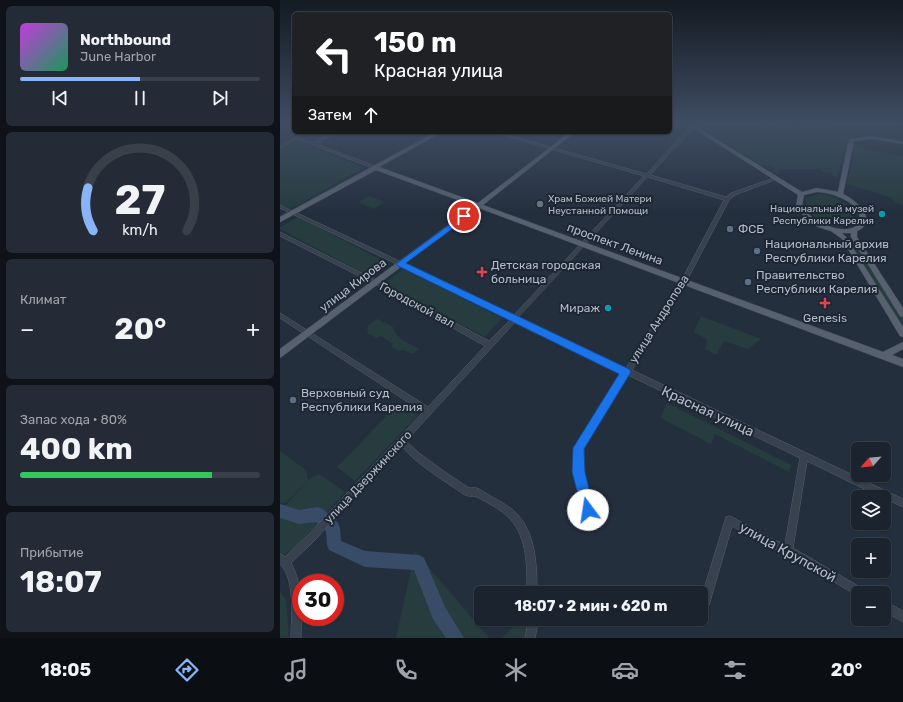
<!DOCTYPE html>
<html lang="ru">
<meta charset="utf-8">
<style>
body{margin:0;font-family:Rubik,sans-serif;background:#242b36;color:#f1f3f6;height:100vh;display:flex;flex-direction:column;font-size:15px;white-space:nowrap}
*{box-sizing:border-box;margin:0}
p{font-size:13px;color:#a0a4aa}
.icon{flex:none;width:22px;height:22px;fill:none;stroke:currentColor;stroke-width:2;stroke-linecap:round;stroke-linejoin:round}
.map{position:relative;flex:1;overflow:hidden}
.drawer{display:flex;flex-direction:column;gap:6px;padding:6px;background:#0f1319;width:280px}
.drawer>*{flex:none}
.guide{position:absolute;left:12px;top:12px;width:380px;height:122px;border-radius:6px;box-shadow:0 1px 3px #0004,0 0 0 1px #39404a;background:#202124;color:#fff;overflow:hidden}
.needle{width:26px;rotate:243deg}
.controls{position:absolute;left:571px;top:442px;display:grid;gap:8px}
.controls a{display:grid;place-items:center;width:40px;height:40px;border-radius:6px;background:#1b232e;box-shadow:0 1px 3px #0004,0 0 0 1px #39404a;font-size:20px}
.speed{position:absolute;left:12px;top:574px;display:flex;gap:8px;font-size:20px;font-weight:700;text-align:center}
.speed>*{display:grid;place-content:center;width:52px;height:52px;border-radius:50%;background:#1b232e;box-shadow:0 1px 3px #0004,0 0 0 1px #39404a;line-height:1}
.speed .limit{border:6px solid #d22;background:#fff;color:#111}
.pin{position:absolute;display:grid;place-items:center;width:34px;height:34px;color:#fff;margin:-17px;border:2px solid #fff;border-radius:50%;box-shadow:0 1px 4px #0007}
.me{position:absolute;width:44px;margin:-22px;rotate:346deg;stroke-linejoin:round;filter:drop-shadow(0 0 3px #0008)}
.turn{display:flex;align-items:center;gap:14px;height:84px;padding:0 16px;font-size:18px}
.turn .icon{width:52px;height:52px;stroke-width:2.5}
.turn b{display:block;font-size:28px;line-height:34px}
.then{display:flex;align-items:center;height:38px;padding:0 16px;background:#0003;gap:8px;font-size:15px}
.big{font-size:30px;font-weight:700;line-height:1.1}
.drawer .tile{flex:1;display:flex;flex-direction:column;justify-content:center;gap:6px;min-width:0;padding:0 14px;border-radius:6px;background:#242b36}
.drawer .dial{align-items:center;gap:0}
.dial svg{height:104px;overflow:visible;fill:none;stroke:#39404a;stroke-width:7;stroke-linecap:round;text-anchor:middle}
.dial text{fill:#f1f3f6;stroke:none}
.song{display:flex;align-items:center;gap:12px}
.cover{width:48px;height:48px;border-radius:6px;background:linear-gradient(135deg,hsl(290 70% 55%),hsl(150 70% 35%))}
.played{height:4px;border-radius:2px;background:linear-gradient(90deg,#8ab4f8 50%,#39404a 50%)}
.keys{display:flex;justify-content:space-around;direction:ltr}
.heat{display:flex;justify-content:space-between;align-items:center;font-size:22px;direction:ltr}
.charge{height:6px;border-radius:3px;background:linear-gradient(90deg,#34c759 80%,#39404a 0)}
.trip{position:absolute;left:194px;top:586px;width:234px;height:40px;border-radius:6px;background:#1b232e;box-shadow:0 1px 3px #0004,0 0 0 1px #39404a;font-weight:700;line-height:40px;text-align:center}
.dock{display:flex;height:64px;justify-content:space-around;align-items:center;background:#0b0e12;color:#a0a4aa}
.dock .icon{width:28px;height:28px}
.dock .on{color:#8ab4f8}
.dock b{font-size:18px;color:#f1f3f6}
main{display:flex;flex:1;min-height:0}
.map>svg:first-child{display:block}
</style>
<main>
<section class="drawer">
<div class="tile">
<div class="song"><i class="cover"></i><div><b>Northbound</b><p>June Harbor</p></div></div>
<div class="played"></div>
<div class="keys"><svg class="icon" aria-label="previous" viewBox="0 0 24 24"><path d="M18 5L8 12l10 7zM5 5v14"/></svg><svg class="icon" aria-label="pause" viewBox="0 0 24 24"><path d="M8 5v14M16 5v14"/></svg><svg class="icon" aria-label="next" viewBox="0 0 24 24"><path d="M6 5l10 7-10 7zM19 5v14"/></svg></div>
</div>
<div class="tile dial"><svg viewBox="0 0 100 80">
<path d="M14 69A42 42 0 1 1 86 69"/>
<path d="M14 69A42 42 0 0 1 10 36" stroke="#8ab4f8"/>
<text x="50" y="56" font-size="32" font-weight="700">27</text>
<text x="50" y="72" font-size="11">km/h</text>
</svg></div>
<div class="tile"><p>Климат</p>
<div class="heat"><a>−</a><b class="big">20°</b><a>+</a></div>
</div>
<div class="tile"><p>Запас хода · 80%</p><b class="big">400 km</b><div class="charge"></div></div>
<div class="tile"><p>Прибытие</p><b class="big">18:07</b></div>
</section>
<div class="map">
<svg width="623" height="638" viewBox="0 0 623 638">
<rect width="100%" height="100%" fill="#242f3e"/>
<!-- green -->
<g fill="#263c3f">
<path d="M415,124h80l40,5 31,-5h57v17c-17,-4 -33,-7 -51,-4l-5,7 -10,33 -5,-1 1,-3 -10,-1 -4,-3h-40l1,5h-3l-4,-6 -8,-3 -2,1z"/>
<polygon points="18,141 82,167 83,168 18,205 9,208 0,204 0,148"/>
<polygon points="575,146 623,157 623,205 617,203 609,197 567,184"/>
<path d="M539,194c11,1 20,4 28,12 26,26 -35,30 -42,-6l3,-3z"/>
<polygon points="89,196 105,202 94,209 78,202"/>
<polygon points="18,217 110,264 92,278 0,229 0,227"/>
<polygon points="568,240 572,240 623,317 623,328"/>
<polygon points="123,269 222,318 205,337 104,284"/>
<polygon points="421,316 481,339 468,349 444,341 436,355 425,349 428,340 414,332"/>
<path d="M98,319l15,8c4,13 15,16 26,22l-7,5 -9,-4 -4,1 -7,-4 1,-3 -12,-8 -4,2 -9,-4 -1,-7 7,-6z"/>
<polygon points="119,403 138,415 75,481 57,467"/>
<polygon points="387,403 511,465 509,472 435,434 431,444 380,418"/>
<polygon points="0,451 26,470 28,480 6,503 0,503"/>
<polygon points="39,474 65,492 18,545 4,555 0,552 0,505 6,505 29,479"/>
<polygon points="135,551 209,638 116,638"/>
<polygon points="0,591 6,600 9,638 0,638"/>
<polygon points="241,619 255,619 245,638 222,638"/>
</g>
<!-- water -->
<polygon fill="#394c67" points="495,124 534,127 552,124 566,124 535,129"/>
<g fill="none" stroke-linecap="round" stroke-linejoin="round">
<!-- river -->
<polygon fill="#394c67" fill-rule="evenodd" points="0,504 19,510 38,507 43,509 58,523 60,528 61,541 85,551 139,555 144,558 165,607 184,638 166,638 153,619 134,570 85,567 49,550 47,545 46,531 36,522 19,524 0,518"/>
<!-- minor casing -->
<g stroke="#565f6c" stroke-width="1">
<g id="minor">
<path d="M412,125l3,1 -45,49 76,22 5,-4 43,-15 3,1 -42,16 -6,5 -45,86 -52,84 271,129v8l-19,-9v-1h-3l-74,-36 -14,87 72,42 2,3h-9v3l-73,-43 -17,-7 -36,-20 -23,79 -2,3 -3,2 -3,-1v-10l25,-82 3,-1 3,1 42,23 11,4 15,-86 -172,-83 -45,74 -1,23 10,38 -1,3 -3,1 -3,-1 -11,-41 1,-24 48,-75 -107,-52 -110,120 13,12 26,19 24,16h7l3,1c12,8 27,14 37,24 20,19 21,54 21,80h-10c0,-24 1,-55 -17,-74 -8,-9 -22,-16 -33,-22 -4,-2 -8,0 -12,-2 -22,-15 -46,-29 -64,-49l-87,95 -23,22c13,24 10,50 10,75h-10c0,-21 5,-58 -11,-74v-11l5,4 23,-22 115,-123 -143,-94v-5l148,94 57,-61 -112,-63 -93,-47v-4l97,49 112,60 22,-22 -231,-111v-3l234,110 130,-139 -152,-44h6l148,42zM368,177l76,23 -45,85 -53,83 -107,-51z"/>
<polygon points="52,132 57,132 36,144 97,167 97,169 95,169 17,139 0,148 0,146 16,137 18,137 33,143"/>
<polygon points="604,601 623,611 623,622 604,611"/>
<polygon points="247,619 257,619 257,628 255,638 245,638 247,628"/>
</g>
</g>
<!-- major casing -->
<g stroke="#414a57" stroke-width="1">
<g id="major">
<path d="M407,124h5l110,68 15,-4 21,4 10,-49 2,-4 22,-3 31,6v2l-31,-5 -18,2 -11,53c13,6 37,27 14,37v6l46,71v9l-3,-1 -49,-79v-4h-9l4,4 57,90v10l-3,-1 -58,-97 -11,-8 -13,-4 -13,-9 -9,-12 2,-11zM537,192c15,0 49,12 42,32 -15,14 -49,-3 -57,-18l2,-11z"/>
<polygon points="156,132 162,132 99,167 198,203 290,132 295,132 203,205 603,352 623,342 623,349 612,355 623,359 623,367 199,208 0,358 0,349 194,206 96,170 2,221 0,222 0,217"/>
</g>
</g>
<!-- minor -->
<use href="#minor" fill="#38414e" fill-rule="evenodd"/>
<!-- major -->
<use href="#major" fill="#56606e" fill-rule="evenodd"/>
</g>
<!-- sky -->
<linearGradient id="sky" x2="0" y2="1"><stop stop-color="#141a22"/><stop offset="0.58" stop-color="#3f4d63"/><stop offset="1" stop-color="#3f4d63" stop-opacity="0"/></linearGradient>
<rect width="623" height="213" fill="url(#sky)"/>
<!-- route -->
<polygon fill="#1a73e8" stroke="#114b97" points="184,214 187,215 187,218 126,263 349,369 351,372 304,449 305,472 314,510 313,515 308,517 303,515 302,510 292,472 293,448 339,374 118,266 116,264"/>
<!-- markers -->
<circle fill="#6b7280" stroke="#1d2633" stroke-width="1.5" cx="260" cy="204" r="4"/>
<g fill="#0f9aa8" stroke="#1d2633" stroke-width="1.5">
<circle cx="602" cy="214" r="4"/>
<circle cx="328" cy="308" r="4"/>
</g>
<g fill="#5c6f8a" stroke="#1d2633" stroke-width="1.5">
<circle cx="450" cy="229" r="4"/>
<circle cx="477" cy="251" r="4"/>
<circle cx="468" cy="282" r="4"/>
<circle cx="13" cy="400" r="4"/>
</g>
<g fill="#e0444e" stroke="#1d2633" stroke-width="1.5">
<path d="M200 266h4v4h4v4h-4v4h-4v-4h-4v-4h4z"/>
<path d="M543 297h4v4h4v4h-4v4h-4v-4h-4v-4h4z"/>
</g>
<g text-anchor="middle" stroke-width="4" stroke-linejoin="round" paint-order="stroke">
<!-- far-poi labels -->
<g font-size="10" fill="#b4bcc9" stroke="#1d2633" text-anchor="start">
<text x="268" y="202">Храм Божией Матери<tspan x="268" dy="12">Неустанной Помощи</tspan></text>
<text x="594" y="212" text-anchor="end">Национальный музей<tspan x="594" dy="12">Республики Карелия</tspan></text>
</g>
<!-- poi labels -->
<g font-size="12" fill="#b4bcc9" stroke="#1d2633" text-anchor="start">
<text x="458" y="233">ФСБ</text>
<text x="485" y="248">Национальный архив<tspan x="485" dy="14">Республики Карелия</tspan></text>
<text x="211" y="269">Детская городская<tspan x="211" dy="14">больница</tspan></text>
<text x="476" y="279">Правительство<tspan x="476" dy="14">Республики Карелия</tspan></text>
<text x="320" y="312" text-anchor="end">Мираж</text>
<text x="545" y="322" text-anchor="middle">Genesis</text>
<text x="21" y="397">Верховный суд<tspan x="21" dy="14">Республики Карелия</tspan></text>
</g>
<!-- street labels -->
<g font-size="12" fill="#b4bcc9" stroke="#1d2633">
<text transform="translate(335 244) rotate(20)" y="4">проспект Ленина</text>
<text transform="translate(73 285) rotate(-37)" y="4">улица Кирова</text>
<text transform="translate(137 305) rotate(28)" y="4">Городской вал</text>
<text transform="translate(379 319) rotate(-58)" y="4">улица Андропова</text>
<text transform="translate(88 477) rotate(-47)" y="4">улица Дзержинского</text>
</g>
<!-- near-street labels -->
<g font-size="14" fill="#b4bcc9" stroke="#1d2633">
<text transform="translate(428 411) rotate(25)" y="5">Красная улица</text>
<text transform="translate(508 552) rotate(29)" y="5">улица Крупской</text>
</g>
</g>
</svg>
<div class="controls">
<a><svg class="needle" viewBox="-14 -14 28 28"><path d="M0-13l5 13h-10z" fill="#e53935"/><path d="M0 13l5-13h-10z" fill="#a0a4aa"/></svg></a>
<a><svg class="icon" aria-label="layers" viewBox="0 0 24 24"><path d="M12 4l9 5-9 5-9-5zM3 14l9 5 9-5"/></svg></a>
<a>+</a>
<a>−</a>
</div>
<div class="speed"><div class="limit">30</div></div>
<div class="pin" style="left:184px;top:216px;background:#d93025"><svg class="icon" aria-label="arrive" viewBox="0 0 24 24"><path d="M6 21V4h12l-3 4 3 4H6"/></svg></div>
<svg class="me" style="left:308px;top:510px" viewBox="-20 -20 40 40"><circle r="19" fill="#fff"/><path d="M0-13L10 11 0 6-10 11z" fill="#1a73e8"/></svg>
<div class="trip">18:07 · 2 мин · 620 m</div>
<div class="guide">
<div class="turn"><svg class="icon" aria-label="left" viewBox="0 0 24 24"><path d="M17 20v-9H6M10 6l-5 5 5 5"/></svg><div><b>150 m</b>Красная улица</div></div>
<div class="then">Затем<svg class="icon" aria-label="ahead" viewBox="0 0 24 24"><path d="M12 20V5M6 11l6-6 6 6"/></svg></div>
</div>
</div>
</main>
<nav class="dock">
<b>18:05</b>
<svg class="icon on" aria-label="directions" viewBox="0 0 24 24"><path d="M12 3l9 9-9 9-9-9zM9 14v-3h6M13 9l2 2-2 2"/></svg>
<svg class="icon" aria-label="music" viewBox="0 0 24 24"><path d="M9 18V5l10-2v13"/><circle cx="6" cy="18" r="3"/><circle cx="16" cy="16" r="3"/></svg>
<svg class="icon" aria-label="phone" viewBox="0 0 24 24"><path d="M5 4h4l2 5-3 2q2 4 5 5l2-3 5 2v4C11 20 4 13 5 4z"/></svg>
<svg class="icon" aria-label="climate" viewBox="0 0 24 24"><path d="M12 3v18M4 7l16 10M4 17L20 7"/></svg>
<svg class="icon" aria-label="car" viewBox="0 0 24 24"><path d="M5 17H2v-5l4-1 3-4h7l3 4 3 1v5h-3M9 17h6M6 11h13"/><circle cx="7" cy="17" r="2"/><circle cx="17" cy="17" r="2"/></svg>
<svg class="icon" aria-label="filters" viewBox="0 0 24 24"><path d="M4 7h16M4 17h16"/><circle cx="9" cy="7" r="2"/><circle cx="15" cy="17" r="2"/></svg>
<b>20°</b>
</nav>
